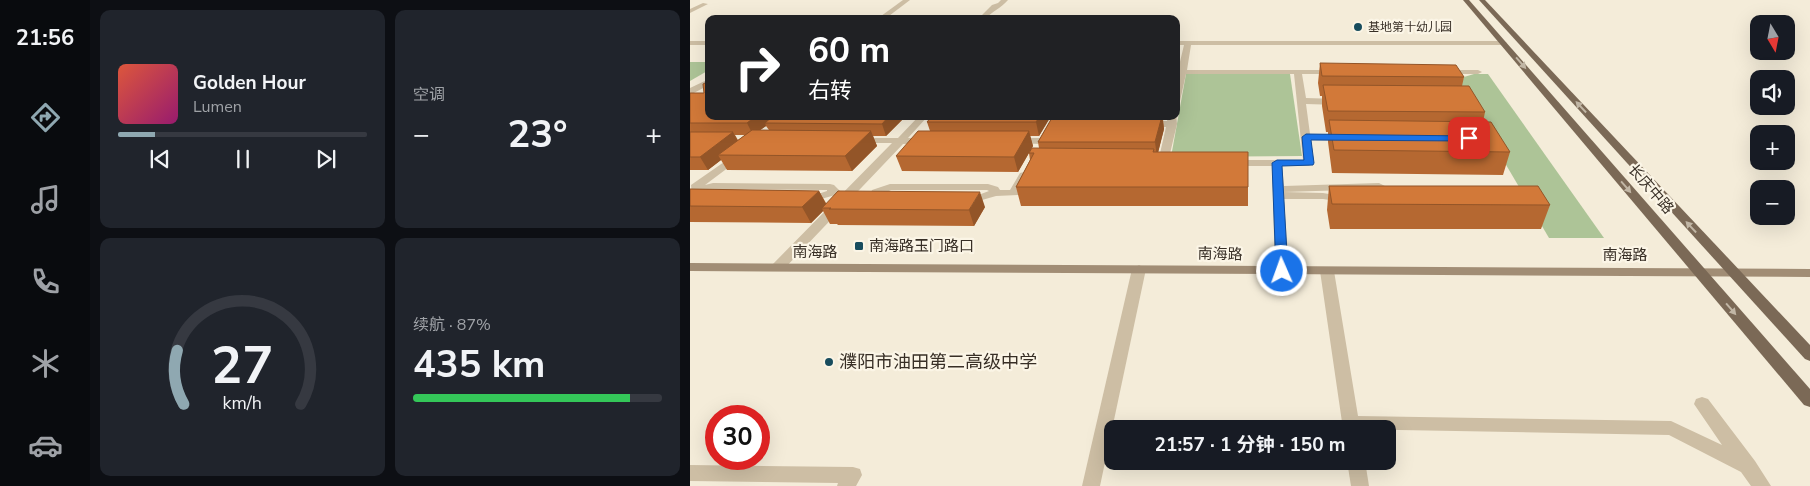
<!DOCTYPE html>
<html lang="zh">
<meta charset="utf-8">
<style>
body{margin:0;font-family:"Nunito Sans","Noto Sans SC",sans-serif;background:#20242c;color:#f1f3f6;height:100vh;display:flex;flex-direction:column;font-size:19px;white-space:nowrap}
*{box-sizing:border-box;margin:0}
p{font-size:16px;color:#9ea1a6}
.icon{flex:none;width:28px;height:28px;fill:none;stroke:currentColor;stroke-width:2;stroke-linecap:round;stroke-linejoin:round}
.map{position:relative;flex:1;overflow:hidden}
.panel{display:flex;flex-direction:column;gap:10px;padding:10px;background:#0d0f14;width:600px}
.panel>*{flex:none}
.guide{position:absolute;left:15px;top:15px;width:475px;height:105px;border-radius:10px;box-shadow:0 5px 20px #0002;background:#202124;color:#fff;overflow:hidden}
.needle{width:32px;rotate:170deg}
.controls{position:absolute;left:1060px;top:15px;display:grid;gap:10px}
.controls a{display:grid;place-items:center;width:45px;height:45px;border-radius:10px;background:#171b24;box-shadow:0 5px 20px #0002;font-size:25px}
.speed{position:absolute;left:15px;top:405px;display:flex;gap:10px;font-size:25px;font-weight:700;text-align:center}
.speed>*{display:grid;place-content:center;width:65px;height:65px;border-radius:50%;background:#171b24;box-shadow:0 5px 20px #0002;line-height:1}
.speed .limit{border:8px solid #d22;background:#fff;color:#111}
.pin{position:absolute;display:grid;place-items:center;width:42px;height:42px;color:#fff;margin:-21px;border-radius:10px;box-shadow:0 2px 8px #0006}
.me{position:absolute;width:55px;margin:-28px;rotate:358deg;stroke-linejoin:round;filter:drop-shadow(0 0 4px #0008)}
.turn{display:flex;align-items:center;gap:18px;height:105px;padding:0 20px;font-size:22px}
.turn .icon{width:65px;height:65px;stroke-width:2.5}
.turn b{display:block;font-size:35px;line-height:42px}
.big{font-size:38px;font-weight:700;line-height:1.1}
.panel .widget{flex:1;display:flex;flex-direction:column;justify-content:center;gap:8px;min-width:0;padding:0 18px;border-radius:10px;background:#20242c}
.panel .dial{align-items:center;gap:0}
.dial svg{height:130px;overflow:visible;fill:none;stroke:#363941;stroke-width:7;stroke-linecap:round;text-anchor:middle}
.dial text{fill:#f1f3f6;stroke:none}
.song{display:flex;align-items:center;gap:15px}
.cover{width:60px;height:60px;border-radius:8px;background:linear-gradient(135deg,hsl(10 70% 55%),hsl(320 70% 35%))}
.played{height:5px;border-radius:2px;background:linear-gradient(90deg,#8fa8b1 15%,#363941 15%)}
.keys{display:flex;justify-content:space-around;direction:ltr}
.heat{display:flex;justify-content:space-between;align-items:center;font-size:28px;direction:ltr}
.charge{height:8px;border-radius:4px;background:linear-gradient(90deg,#34c759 87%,#363941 0)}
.panel .tiles{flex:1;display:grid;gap:10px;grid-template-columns:repeat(2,1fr)}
.trip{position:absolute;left:414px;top:420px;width:292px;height:50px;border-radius:10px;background:#171b24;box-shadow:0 5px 20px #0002;font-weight:700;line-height:50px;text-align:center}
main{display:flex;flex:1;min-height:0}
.menu{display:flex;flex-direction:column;width:90px;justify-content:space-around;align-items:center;background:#090b0e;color:#9ea1a6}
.menu .icon{width:35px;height:35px}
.menu .selected{color:#8fa8b1}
.menu b{font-size:22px;color:#f1f3f6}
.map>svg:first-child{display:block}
</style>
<main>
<nav class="menu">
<b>21:56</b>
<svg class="icon selected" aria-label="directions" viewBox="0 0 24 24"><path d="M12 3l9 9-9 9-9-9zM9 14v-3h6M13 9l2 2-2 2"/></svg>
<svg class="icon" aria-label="music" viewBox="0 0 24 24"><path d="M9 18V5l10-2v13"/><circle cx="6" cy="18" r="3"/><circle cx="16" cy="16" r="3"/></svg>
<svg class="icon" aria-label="phone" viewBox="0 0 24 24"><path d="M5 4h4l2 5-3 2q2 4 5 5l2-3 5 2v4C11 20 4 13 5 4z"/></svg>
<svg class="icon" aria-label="climate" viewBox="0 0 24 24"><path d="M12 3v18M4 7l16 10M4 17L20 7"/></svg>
<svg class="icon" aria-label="car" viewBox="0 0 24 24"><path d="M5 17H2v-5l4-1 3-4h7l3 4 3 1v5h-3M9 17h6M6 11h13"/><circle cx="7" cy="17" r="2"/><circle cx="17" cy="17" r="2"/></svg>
</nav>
<section class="panel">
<div class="tiles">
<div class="widget">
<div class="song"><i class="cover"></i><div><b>Golden Hour</b><p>Lumen</p></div></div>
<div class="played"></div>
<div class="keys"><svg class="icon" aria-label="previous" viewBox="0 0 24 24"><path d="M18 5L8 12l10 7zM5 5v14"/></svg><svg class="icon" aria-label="pause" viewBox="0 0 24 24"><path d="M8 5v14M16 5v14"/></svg><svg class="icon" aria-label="next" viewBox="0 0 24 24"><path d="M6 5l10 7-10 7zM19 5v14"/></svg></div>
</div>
<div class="widget"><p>空调</p>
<div class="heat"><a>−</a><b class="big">23°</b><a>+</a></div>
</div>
<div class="widget dial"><svg viewBox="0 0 100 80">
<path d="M14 69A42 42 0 1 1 86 69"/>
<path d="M14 69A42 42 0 0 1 10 36" stroke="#8fa8b1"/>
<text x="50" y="56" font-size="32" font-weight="700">27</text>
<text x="50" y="72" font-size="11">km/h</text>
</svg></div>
<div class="widget"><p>续航 · 87%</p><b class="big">435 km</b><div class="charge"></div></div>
</div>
</section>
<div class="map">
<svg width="1120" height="486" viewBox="0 0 1120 486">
<rect width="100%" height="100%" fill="#f4ecd9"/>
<!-- green -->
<g fill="#adc497">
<polygon points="0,62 19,62 19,70 0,81"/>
<polygon points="496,74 600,74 612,156 481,157"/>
<polygon points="784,74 798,74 914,238 859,238 772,90 771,83 774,77"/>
</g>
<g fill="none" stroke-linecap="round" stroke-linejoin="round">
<!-- street -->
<g fill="#cdbea4" fill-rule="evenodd">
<polygon points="213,0 220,0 195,19 187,19"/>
<path d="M311,0h7c-7,8 -15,11 -23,19h-7l14,-14 6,-2z"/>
<polygon points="13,3 18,4 0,13 0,9"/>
<rect x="0" y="41" width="19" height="4"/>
<polygon points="486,41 813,41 817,43 813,45 501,45 497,70 646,70 650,72 646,74 612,74 616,98 648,99 652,102 648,105 616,104 620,134 655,134 660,137 655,140 621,140 624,163 619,166 592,166 594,186 689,183 695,186 689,189 594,192 633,193 657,197 659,199 653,202 633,199 594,199 599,271 592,275 585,271 582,166 541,166 536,163 541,160 613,160 604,74 496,74 490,101 486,104 486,70 488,70 494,45 486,45"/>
<polygon points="751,70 788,70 792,72 788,74 751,74"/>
<polygon points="19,79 19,85 0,95 0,88"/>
<polygon points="486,114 487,124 478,162 477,164 469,164 468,162 476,127 458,127 453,124 458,121 477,121 478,116 486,116"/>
<polygon points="229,116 238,116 218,138 238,139 238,143 213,144 92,271 82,271 80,268 82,265 202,143 168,143 163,140 165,138 208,138"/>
<polygon points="325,138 353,138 358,141 353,144 322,143 320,141"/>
<path d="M47,153l5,3 -1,2 -36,27 8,-2 117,1 4,1 7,7 -2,2 -18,5 -129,-3 -1,-11zM24,189l113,1v1l-6,2 -112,-2z"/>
<path d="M334,172l5,3 -11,20 -22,1 -14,4 -106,-2 -6,-3 2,-5 18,-6h98l10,3 2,3h10l10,-17zM201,190h96l2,1 -8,3 -94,-2z"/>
<polygon points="449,265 456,269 410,486 392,486 442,269"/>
<polygon points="637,267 644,271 668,416 981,421 1032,445 1004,404 1006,399 1012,397 1018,399 1065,461 1081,486 1061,486 1051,472 979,435 653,429 630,271"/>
<polygon points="657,461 675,461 679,486 661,486"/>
<polygon points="0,465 163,467 170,469 172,475 166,486 147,486 148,483 0,481"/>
</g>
<!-- secondary -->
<polygon fill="#a18d75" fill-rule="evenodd" points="0,263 1120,269 1120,277 0,271"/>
<!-- primary -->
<g fill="#7b6956" fill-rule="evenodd">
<polygon points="773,0 779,0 1120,389 1120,407 1114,405"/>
<polygon points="789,0 795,0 1120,345 1120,361 1115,359"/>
</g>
</g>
<!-- wall -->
<g fill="#b56831" fill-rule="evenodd">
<polygon points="630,63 774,77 772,86 795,112 793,122 820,152 813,175 642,173 638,142 638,132 636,132 632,106 632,96 630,96 628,83"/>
<path d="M0,93l19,23h197l-20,20h-13l4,10 -25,25 -125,-1 -6,-10 -13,10h-18zM76,126l3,4h-9zM45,135h10l-7,5z"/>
<polygon points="242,116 361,116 349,136 340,136 343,146 328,172 212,171 206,156 240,131 237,122"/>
<polygon points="363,116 473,116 473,119 474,129 468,152 558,152 558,206 331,206 326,187 340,160 339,153 349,148 348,142"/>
<polygon points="639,186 860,205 851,229 640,229 637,210"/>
<polygon points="0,189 129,191 136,203 295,207 284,226 148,225 147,224 140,224 133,211 121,223 0,222"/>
</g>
<!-- shaded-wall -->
<g fill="#935528">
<polygon points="487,45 488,56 486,63 486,47"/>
<polygon points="66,116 89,116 75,123 76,126 63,135 57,123"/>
<polygon points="199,116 216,116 196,136 192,124"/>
<polygon points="350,116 361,116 349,136 346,122"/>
<polygon points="472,116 474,129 467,157 465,142"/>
<polygon points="181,131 187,146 162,171 155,156"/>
<polygon points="339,131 343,146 328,172 324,157"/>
<polygon points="43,132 50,145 28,155 31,160 18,170 10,157"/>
<polygon points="129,191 137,206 132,208 133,211 121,223 112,207"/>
<polygon points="290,192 295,207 284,226 279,210"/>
</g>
<!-- building -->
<g fill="#d27939" stroke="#935528">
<polygon points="630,63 766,65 774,77 632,76"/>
<polygon points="19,81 19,116 66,116 57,123 0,123 0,93 14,93 13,84"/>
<polygon points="633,85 779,86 795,112 638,111"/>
<polygon points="83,116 199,116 192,124 75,123"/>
<polygon points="242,116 350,116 346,122 237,122"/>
<polygon points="363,116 472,116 465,142 348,142"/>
<polygon points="639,120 801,122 820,152 644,150"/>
<polygon points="62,130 181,131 155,156 28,155"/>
<polygon points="228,131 339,131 324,157 206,156"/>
<polygon points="0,132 43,132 10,157 0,157"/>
<polygon points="342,148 464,149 463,152 558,152 558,187 326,187 344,153 339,153"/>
<polygon points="639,186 848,186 860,205 642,204"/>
<polygon points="0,189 129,191 112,207 0,206"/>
<polygon points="148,191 290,192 279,210 139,209 141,208 132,208"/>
</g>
<!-- one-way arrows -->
<defs><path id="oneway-solid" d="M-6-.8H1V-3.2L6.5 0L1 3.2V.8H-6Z" transform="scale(1.25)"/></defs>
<g fill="#c1b6a5">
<use href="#oneway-solid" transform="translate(831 63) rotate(49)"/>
<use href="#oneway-solid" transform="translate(891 107) rotate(-133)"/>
<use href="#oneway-solid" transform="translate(936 187) rotate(49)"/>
<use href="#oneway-solid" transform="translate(1001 227) rotate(-133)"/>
<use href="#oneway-solid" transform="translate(1041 309) rotate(49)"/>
</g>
<!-- route -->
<polygon fill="#1a73e8" stroke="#114b97" points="616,134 779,136 784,138 779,141 621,140 624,163 623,165 592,166 598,271 592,275 586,271 582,163 587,160 614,160 612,137"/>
<!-- markers -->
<g fill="#184c5d" stroke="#fbf5e6" stroke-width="2">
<circle cx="668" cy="27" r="5"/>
<rect x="164" y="241" width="10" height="10" rx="2.5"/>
<circle cx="139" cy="362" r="5"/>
</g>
<g text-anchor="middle" stroke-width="4.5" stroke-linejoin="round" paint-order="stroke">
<!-- far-poi labels -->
<g font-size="12" fill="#382f26" stroke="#fbf5e6" text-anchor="start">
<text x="678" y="31">基地第十幼儿园</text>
</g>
<!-- street labels -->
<g font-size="15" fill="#382f26" stroke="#fbf5e6">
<text transform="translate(961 189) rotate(49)" y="5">长庆中路</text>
<text x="125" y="257">南海路</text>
<text transform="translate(530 254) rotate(1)" y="5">南海路</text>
<text x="935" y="260">南海路</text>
</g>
<!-- poi labels -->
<g font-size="15" fill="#382f26" stroke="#fbf5e6" text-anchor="start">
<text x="179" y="251">南海路玉门路口</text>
</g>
<!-- near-poi labels -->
<g font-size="18" fill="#382f26" stroke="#fbf5e6" text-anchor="start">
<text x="149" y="368">濮阳市油田第二高级中学</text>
</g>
</g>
</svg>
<div class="controls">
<a><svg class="needle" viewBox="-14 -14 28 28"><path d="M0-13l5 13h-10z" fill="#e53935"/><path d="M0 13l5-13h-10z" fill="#9ea1a6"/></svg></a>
<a><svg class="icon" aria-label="sound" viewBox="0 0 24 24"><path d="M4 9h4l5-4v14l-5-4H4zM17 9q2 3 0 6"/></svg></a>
<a>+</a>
<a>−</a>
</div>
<div class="speed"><div class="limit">30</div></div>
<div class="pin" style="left:779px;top:138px;background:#d93025"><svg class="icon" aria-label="arrive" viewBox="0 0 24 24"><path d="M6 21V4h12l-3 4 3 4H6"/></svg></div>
<svg class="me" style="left:592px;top:271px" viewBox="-20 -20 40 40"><circle r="17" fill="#1a73e8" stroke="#fff" stroke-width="3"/><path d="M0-11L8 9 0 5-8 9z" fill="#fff"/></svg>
<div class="trip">21:57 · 1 分钟 · 150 m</div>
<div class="guide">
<div class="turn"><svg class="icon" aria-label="right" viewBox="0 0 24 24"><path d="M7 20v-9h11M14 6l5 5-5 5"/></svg><div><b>60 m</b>右转</div></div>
</div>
</div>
</main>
